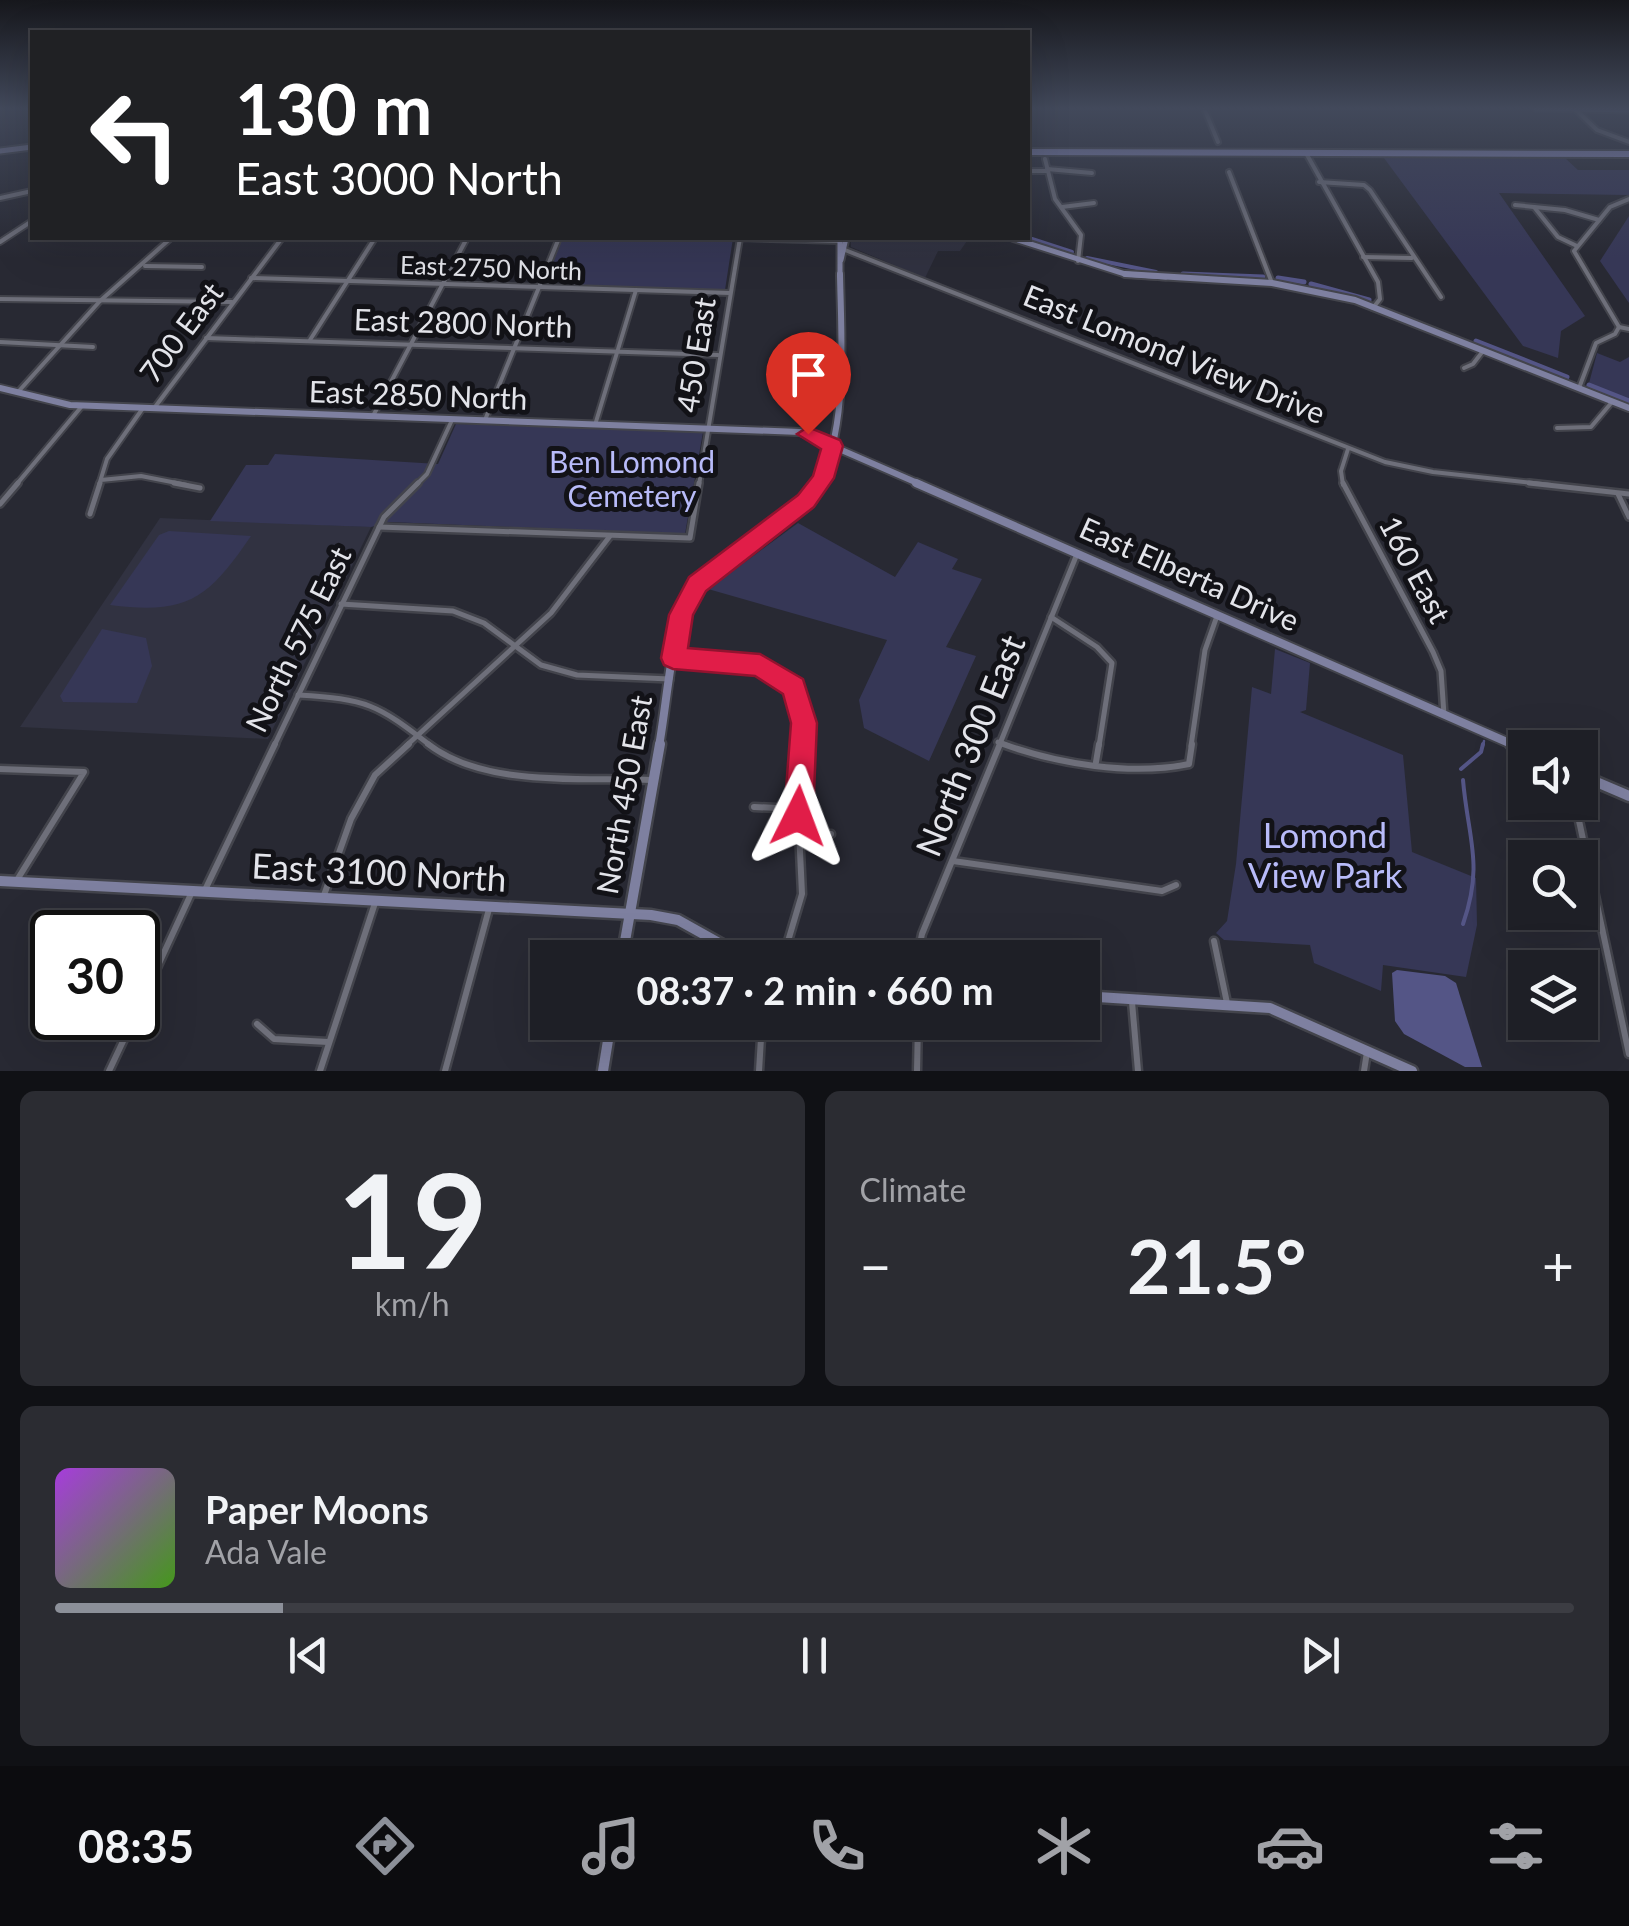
<!DOCTYPE html>
<meta charset="utf-8">
<style>
body{margin:0;font-family:Lato,sans-serif;background:#2b2c32;color:#f1f3f6;height:100vh;display:flex;flex-direction:column;font-size:38px;white-space:nowrap}
*{box-sizing:border-box;margin:0}
p{font-size:32px;color:#a1a2a7}
.icon{flex:none;width:55px;height:55px;fill:none;stroke:currentColor;stroke-width:2;stroke-linecap:round;stroke-linejoin:round}
.map{position:relative;height:1071px;overflow:hidden}
.details{display:flex;flex-direction:column;gap:20px;padding:20px;background:#101115;flex:1}
.details>*{flex:none}
.hud{position:absolute;left:30px;top:30px;width:1000px;height:210px;border-radius:0px;box-shadow:0 10px 40px #0002,0 0 0 2px #3c3d43;background:#202124;color:#fff;overflow:hidden}
.fabs{position:absolute;left:1508px;top:730px;display:grid;gap:20px}
.fabs a{display:grid;place-items:center;width:90px;height:90px;border-radius:0px;background:#1e1f26;box-shadow:0 10px 40px #0002,0 0 0 2px #3c3d43;font-size:50px}
.speed{position:absolute;left:30px;top:910px;display:flex;gap:20px;font-size:50px;font-weight:700;text-align:center}
.speed>*{display:grid;place-content:center;width:130px;height:130px;border-radius:50%;background:#1e1f26;box-shadow:0 10px 40px #0002,0 0 0 2px #3c3d43;line-height:1}
.speed .limit{border:5px solid #111;border-radius:15px;background:#fff;color:#111}
.pin{position:absolute;display:grid;place-items:center;width:85px;height:85px;color:#fff;margin:-102px -42px;border-radius:50% 50% 50% 0;rotate:-45deg;box-shadow:0 0 10px #0007}
.pin .icon{rotate:45deg}
.me{position:absolute;width:110px;margin:-55px;rotate:3deg;stroke-linejoin:round;filter:drop-shadow(0 0 8px #0008)}
.turn{display:flex;align-items:center;gap:35px;height:210px;padding:0 40px;font-size:45px}
.turn .icon{width:130px;height:130px;stroke-width:2.5}
.turn b{display:block;font-size:70px;line-height:85px}
.big{font-size:75px;font-weight:700;line-height:1.1}
.details .tile{flex:1;display:flex;flex-direction:column;justify-content:center;gap:15px;min-width:0;padding:0 35px;border-radius:15px;background:#2b2c32}
.details .dial{align-items:center;gap:0}
.dial b{font-size:130px;line-height:1}
.song{display:flex;align-items:center;gap:30px}
.cover{width:120px;height:120px;border-radius:15px;background:linear-gradient(135deg,hsl(280 70% 55%),hsl(100 70% 35%))}
.played{height:10px;border-radius:5px;background:linear-gradient(90deg,#8c9099 15%,#3c3d43 15%)}
.keys{display:flex;justify-content:space-around;direction:ltr}
.heat{display:flex;justify-content:space-between;align-items:center;font-size:55px;direction:ltr}
.details .tiles{flex:1;display:grid;gap:20px;grid-template-columns:1fr 1fr}
.tile:last-child{grid-column:span 2}
.trip{position:absolute;left:530px;top:940px;width:570px;height:100px;border-radius:0px;background:#1e1f26;box-shadow:0 10px 40px #0002,0 0 0 2px #3c3d43;font-weight:700;line-height:100px;text-align:center}
.menu{display:flex;height:160px;justify-content:space-around;align-items:center;background:#0c0c0f;color:#a1a2a7}
.menu .icon{width:70px;height:70px}
.menu .selected{color:#8c9099}
.menu b{font-size:45px;color:#f1f3f6}
.map>svg:first-child{display:block}
</style>
<div class="map">
<svg width="1629" height="1071" viewBox="0 0 1629 1071">
<rect width="100%" height="100%" fill="#282933"/>
<!-- built -->
<g fill="#313241">
<polygon points="969,238 960,251 938,251 925,278 851,247 851,240"/>
<polygon points="160,518 371,527 268,739 20,727"/>
</g>
<!-- green -->
<g fill="#363756">
<polygon points="1381,154 1565,158 1578,170 1629,170 1629,195 1499,193 1585,316 1561,331 1558,358 1523,346"/>
<polygon points="1629,216 1629,303 1600,261"/>
<polygon points="562,238 733,238 725,290 569,286 573,273 549,272"/>
<polygon points="1597,353 1620,362 1629,357 1629,403 1588,387"/>
<polygon points="456,424 703,432 685,534 390,522 371,527 210,521 246,465 268,465 275,454 438,464"/>
<polygon points="798,523 895,577 918,542 958,559 952,569 982,579 946,647 976,656 929,761 864,728 859,700 887,640 708,589"/>
<path d="M169,531l82,5c-43,63 -64,79 -141,69l49,-70z"/>
<polygon points="102,629 146,638 152,666 137,703 63,702 60,696"/>
<polygon points="1275,649 1310,663 1306,710 1300,712 1403,755 1412,852 1476,878 1477,925 1466,977 1383,965 1381,991 1314,963 1310,945 1224,940 1216,933 1227,921 1236,864 1252,687 1271,694"/>
</g>
<!-- water -->
<polygon fill="#545586" points="1397,970 1445,976 1456,983 1482,1067 1465,1067 1404,1034 1395,1021 1392,973"/>
<g fill="none" stroke-linecap="round" stroke-linejoin="round">
<!-- stream-far1 -->
<polyline stroke="#545586" stroke-width="2.5" points="1483,746 1484,741"/>
<!-- stream -->
<g stroke="#545586" stroke-width="4">
<polyline points="1461,769 1481,752 1483,744"/>
<path d="M1463,780c5,59 21,84 0,144"/>
</g>
<!-- canal-far1 -->
<g stroke="#545586" stroke-width="4">
<polyline points="1032,239 1072,252"/>
<polyline points="1087,258 1156,272"/>
<polyline points="1183,274 1250,277"/>
</g>
<!-- canal -->
<g stroke="#545586" stroke-width="5">
<polyline points="1183,274 1263,277"/>
<polyline points="1278,278 1304,282"/>
<polyline points="1311,284 1369,300"/>
<polyline points="1476,341 1567,377"/>
<polyline points="1589,385 1629,401"/>
</g>
<!-- street-far2 casing -->
<g stroke="#43444c" stroke-width="8">
<g id="street-far2">
<polyline points="1204,108 1218,142"/>
<polyline points="1575,109 1597,130 1629,142"/>
<polyline points="1306,153 1378,282 1380,299 1373,308"/>
<polyline points="1045,159 1055,199 1081,235 1078,261"/>
<polyline points="1047,169 1092,173"/>
<polyline points="1028,171 1048,171"/>
<polyline points="1229,172 1272,283"/>
<polyline points="1319,182 1364,185 1370,190 1441,297"/>
<polyline points="0,198 32,191"/>
<polyline points="1629,199 1610,207 1574,251 1619,327 1629,329"/>
<polyline points="1515,205 1565,210 1599,220"/>
<polyline points="1062,207 1094,203"/>
<polyline points="1534,207 1558,237 1577,246"/>
<polyline points="0,242 32,221"/>
<polyline points="845,250 1385,462 1433,472 1551,485"/>
<polyline points="1363,257 1412,258"/>
<polyline points="145,266 202,267"/>
<polyline points="251,278 730,293"/>
<polyline points="0,299 232,302"/>
<polyline points="206,338 718,355"/>
<polyline points="310,340 375,238"/>
<polyline points="0,342 93,347"/>
<polyline points="1464,368 1473,364 1483,351"/>
<polyline points="1579,388 1596,343 1615,334 1619,327"/>
<polyline points="18,392 100,301 171,238"/>
<polyline points="155,407 282,238"/>
<polyline points="373,416 467,238"/>
<polyline points="485,420 559,238"/>
<polyline points="595,425 636,290"/>
<polyline points="1557,428 1591,427 1612,402"/>
<polyline points="101,480 141,476 187,485"/>
<polyline points="16,485 82,406"/>
<polyline points="99,485 107,459 143,408"/>
<polyline points="416,485 427,474 452,420"/>
<polyline points="699,485 740,238 840,241"/>
<polyline points="1343,485 1341,471 1348,449"/>
</g>
</g>
<!-- street-far1 casing -->
<g stroke="#43444c" stroke-width="10">
<g id="street-far1">
<polyline points="174,483 200,488"/>
<polyline points="1343,483 1433,652 1441,671 1444,715"/>
<polyline points="1529,483 1629,494"/>
<polyline points="1618,494 1629,517"/>
<polyline points="0,504 18,483"/>
<polyline points="90,514 100,483"/>
<polyline points="379,527 690,538 699,483"/>
<polyline points="341,604 453,611 484,623 541,665 577,675 670,679"/>
<polyline points="1051,617 1097,647 1112,663 1099,746"/>
<polyline points="673,658 760,666 794,687 804,723 802,746"/>
<path d="M298,695c69,4 79,9 133,51"/>
<polyline points="998,742 1009,746"/>
<polyline points="274,746 384,517 418,483"/>
<polyline points="406,746 551,613 610,536"/>
<polyline points="999,746 1077,554"/>
<polyline points="1191,746 1205,650 1217,616"/>
</g>
</g>
<!-- street casing -->
<g stroke="#43444c" stroke-width="11">
<g id="street">
<path d="M428,744c57,44 154,33 224,36"/>
<path d="M1003,744c55,20 128,32 186,20l3,-20"/>
<polyline points="1096,762 1099,744"/>
<polyline points="0,769 84,772 17,880"/>
<polyline points="1575,802 1629,1054"/>
<polyline points="754,807 798,809"/>
<polyline points="799,837 831,834"/>
<polyline points="953,861 1162,891 1176,885"/>
<polyline points="204,892 275,744"/>
<polyline points="323,898 351,819 375,775 409,744"/>
<polyline points="1214,941 1227,1003"/>
<polyline points="783,958 802,894 798,809 803,744"/>
<polyline points="917,958 922,934 1000,744"/>
<polyline points="1132,1002 1138,1071"/>
<polyline points="138,1009 191,894"/>
<polyline points="257,1024 274,1039 328,1042"/>
<polyline points="109,1071 134,1018"/>
<polyline points="320,1071 375,903"/>
<polyline points="445,1071 489,909"/>
<polyline points="759,1071 762,1022"/>
<polyline points="917,1071 918,1022"/>
<polyline points="1364,1071 1367,1052"/>
</g>
</g>
<!-- secondary-far3 casing -->
<g stroke="#43444c" stroke-width="9">
<g id="secondary-far3">
<polyline points="1536,108 1629,110"/>
<polyline points="0,151 32,147"/>
<polyline points="840,238 840,277"/>
<polyline points="1012,238 1125,274 1166,277"/>
<polyline points="841,260 846,238"/>
</g>
</g>
<!-- secondary-far2 casing -->
<g stroke="#43444c" stroke-width="10">
<g id="secondary-far2">
<polyline points="1125,274 1272,283 1355,300 1629,408"/>
<polyline points="0,388 70,405 800,432 922,485"/>
<path d="M817,485c32,-53 24,-150 23,-211"/>
</g>
</g>
<!-- secondary-far1 casing -->
<g stroke="#43444c" stroke-width="12">
<g id="secondary-far1">
<polyline points="916,483 1516,746"/>
<path d="M659,746c7,-38 12,-104 25,-138 19,-52 102,-79 135,-125"/>
</g>
</g>
<!-- secondary casing -->
<g stroke="#43444c" stroke-width="15">
<g id="secondary">
<polyline points="1511,744 1525,750"/>
<polyline points="1580,775 1629,796"/>
<polyline points="0,881 651,915 678,920 746,958"/>
<polyline points="622,958 660,744"/>
<polyline points="1082,996 1270,1008 1412,1071"/>
<polyline points="603,1071 611,1022"/>
</g>
</g>
<!-- primary casing -->
<g stroke="#43444c" stroke-width="10">
<polyline id="primary" points="1028,152 1629,154"/>
</g>
<!-- street-far2 -->
<use href="#street-far2" stroke="#6e6f7a" stroke-width="4"/>
<!-- street-far1 -->
<use href="#street-far1" stroke="#6e6f7a" stroke-width="5"/>
<!-- street -->
<use href="#street" stroke="#6e6f7a" stroke-width="6"/>
<!-- secondary-far3 -->
<use href="#secondary-far3" stroke="#7e80a0" stroke-width="5"/>
<!-- secondary-far2 -->
<use href="#secondary-far2" stroke="#7e80a0" stroke-width="6"/>
<!-- secondary-far1 -->
<use href="#secondary-far1" stroke="#7e80a0" stroke-width="8"/>
<!-- secondary -->
<use href="#secondary" stroke="#7e80a0" stroke-width="10"/>
<!-- primary -->
<use href="#primary" stroke="#8e90c5" stroke-width="6"/>
</g>
<!-- sky -->
<linearGradient id="sky" x2="0" y2="1"><stop stop-color="#16171c"/><stop offset="0.42" stop-color="#42495b"/><stop offset="1" stop-color="#42495b" stop-opacity="0"/></linearGradient>
<rect width="1629" height="258" fill="url(#sky)"/>
<!-- route -->
<polygon fill="#e11d48" stroke="#92132f" stroke-width="2.5" points="808,427 840,440 843,446 834,478 814,507 706,591 693,615 688,648 760,654 803,679 817,723 813,816 808,826 798,830 788,826 784,816 791,723 783,694 755,676 673,669 664,665 661,658 669,615 689,577 798,495 813,476 821,449 797,434"/>
<g text-anchor="middle" stroke-width="10" stroke-linejoin="round" paint-order="stroke">
<!-- far-street labels -->
<g font-size="25" fill="#e3e4ea" stroke="#121217">
<text transform="translate(491 268) rotate(2)" y="9">East 2750 North</text>
</g>
<!-- street labels -->
<g font-size="30" fill="#e3e4ea" stroke="#121217">
<text transform="translate(463 324) rotate(2)" y="10">East 2800 North</text>
<text transform="translate(182 333) rotate(-53)" y="10">700 East</text>
<text transform="translate(697 355) rotate(-81)" y="10">450 East</text>
<text transform="translate(1174 355) rotate(22)" y="10">East Lomond View Drive</text>
<text transform="translate(418 396) rotate(2)" y="10">East 2850 North</text>
<text transform="translate(1414 570) rotate(62)" y="10">160 East</text>
<text transform="translate(1189 575) rotate(24)" y="10">East Elberta Drive</text>
<text transform="translate(299 640) rotate(-64)" y="10">North 575 East</text>
<text transform="translate(625 795) rotate(-80)" y="10">North 450 East</text>
</g>
<!-- park labels -->
<g font-size="30" fill="#b8bbf9" stroke="#121217">
<text x="632" y="473">Ben Lomond<tspan x="632" dy="34">Cemetery</tspan></text>
</g>
<!-- near-street labels -->
<g font-size="35" fill="#e3e4ea" stroke="#121217">
<text transform="translate(971 746) rotate(-68)" y="12">North 300 East</text>
<text transform="translate(379 873) rotate(3)" y="12">East 3100 North</text>
</g>
<!-- near-park labels -->
<g font-size="35" fill="#b8bbf9" stroke="#121217">
<text x="1325" y="848">Lomond<tspan x="1325" dy="40">View Park</tspan></text>
</g>
</g>
</svg>
<div class="fabs">
<a><svg class="icon" aria-label="sound" viewBox="0 0 24 24"><path d="M4 9h4l5-4v14l-5-4H4zM17 9q2 3 0 6"/></svg></a>
<a><svg class="icon" aria-label="search" viewBox="0 0 24 24"><circle cx="10" cy="10" r="6"/><path d="M15 15l6 6"/></svg></a>
<a><svg class="icon" aria-label="layers" viewBox="0 0 24 24"><path d="M12 4l9 5-9 5-9-5zM3 14l9 5 9-5"/></svg></a>
</div>
<div class="speed"><div class="limit">30</div></div>
<div class="pin" style="left:808px;top:434px;background:#d93025"><svg class="icon" aria-label="arrive" viewBox="0 0 24 24"><path d="M6 21V4h12l-3 4 3 4H6"/></svg></div>
<svg class="me" style="left:798px;top:816px" viewBox="-20 -20 40 40"><path d="M0-17L14 15 0 8-14 15z" fill="#e11d48" stroke="#fff" stroke-width="4"/></svg>
<div class="trip">08:37 · 2 min · 660 m</div>
<div class="hud">
<div class="turn"><svg class="icon" aria-label="left" viewBox="0 0 24 24"><path d="M17 20v-9H6M10 6l-5 5 5 5"/></svg><div><b>130 m</b>East 3000 North</div></div>
</div>
</div>
<section class="details">
<div class="tiles">
<div class="tile dial"><b>19</b><p>km/h</p></div>
<div class="tile"><p>Climate</p>
<div class="heat"><a>−</a><b class="big">21.5°</b><a>+</a></div>
</div>
<div class="tile">
<div class="song"><i class="cover"></i><div><b>Paper Moons</b><p>Ada Vale</p></div></div>
<div class="played"></div>
<div class="keys"><svg class="icon" aria-label="previous" viewBox="0 0 24 24"><path d="M18 5L8 12l10 7zM5 5v14"/></svg><svg class="icon" aria-label="pause" viewBox="0 0 24 24"><path d="M8 5v14M16 5v14"/></svg><svg class="icon" aria-label="next" viewBox="0 0 24 24"><path d="M6 5l10 7-10 7zM19 5v14"/></svg></div>
</div>
</div>
</section>
<nav class="menu">
<b>08:35</b>
<svg class="icon selected" aria-label="directions" viewBox="0 0 24 24"><path d="M12 3l9 9-9 9-9-9zM9 14v-3h6M13 9l2 2-2 2"/></svg>
<svg class="icon" aria-label="music" viewBox="0 0 24 24"><path d="M9 18V5l10-2v13"/><circle cx="6" cy="18" r="3"/><circle cx="16" cy="16" r="3"/></svg>
<svg class="icon" aria-label="phone" viewBox="0 0 24 24"><path d="M5 4h4l2 5-3 2q2 4 5 5l2-3 5 2v4C11 20 4 13 5 4z"/></svg>
<svg class="icon" aria-label="climate" viewBox="0 0 24 24"><path d="M12 3v18M4 7l16 10M4 17L20 7"/></svg>
<svg class="icon" aria-label="car" viewBox="0 0 24 24"><path d="M5 17H2v-5l4-1 3-4h7l3 4 3 1v5h-3M9 17h6M6 11h13"/><circle cx="7" cy="17" r="2"/><circle cx="17" cy="17" r="2"/></svg>
<svg class="icon" aria-label="filters" viewBox="0 0 24 24"><path d="M4 7h16M4 17h16"/><circle cx="9" cy="7" r="2"/><circle cx="15" cy="17" r="2"/></svg>
</nav>
